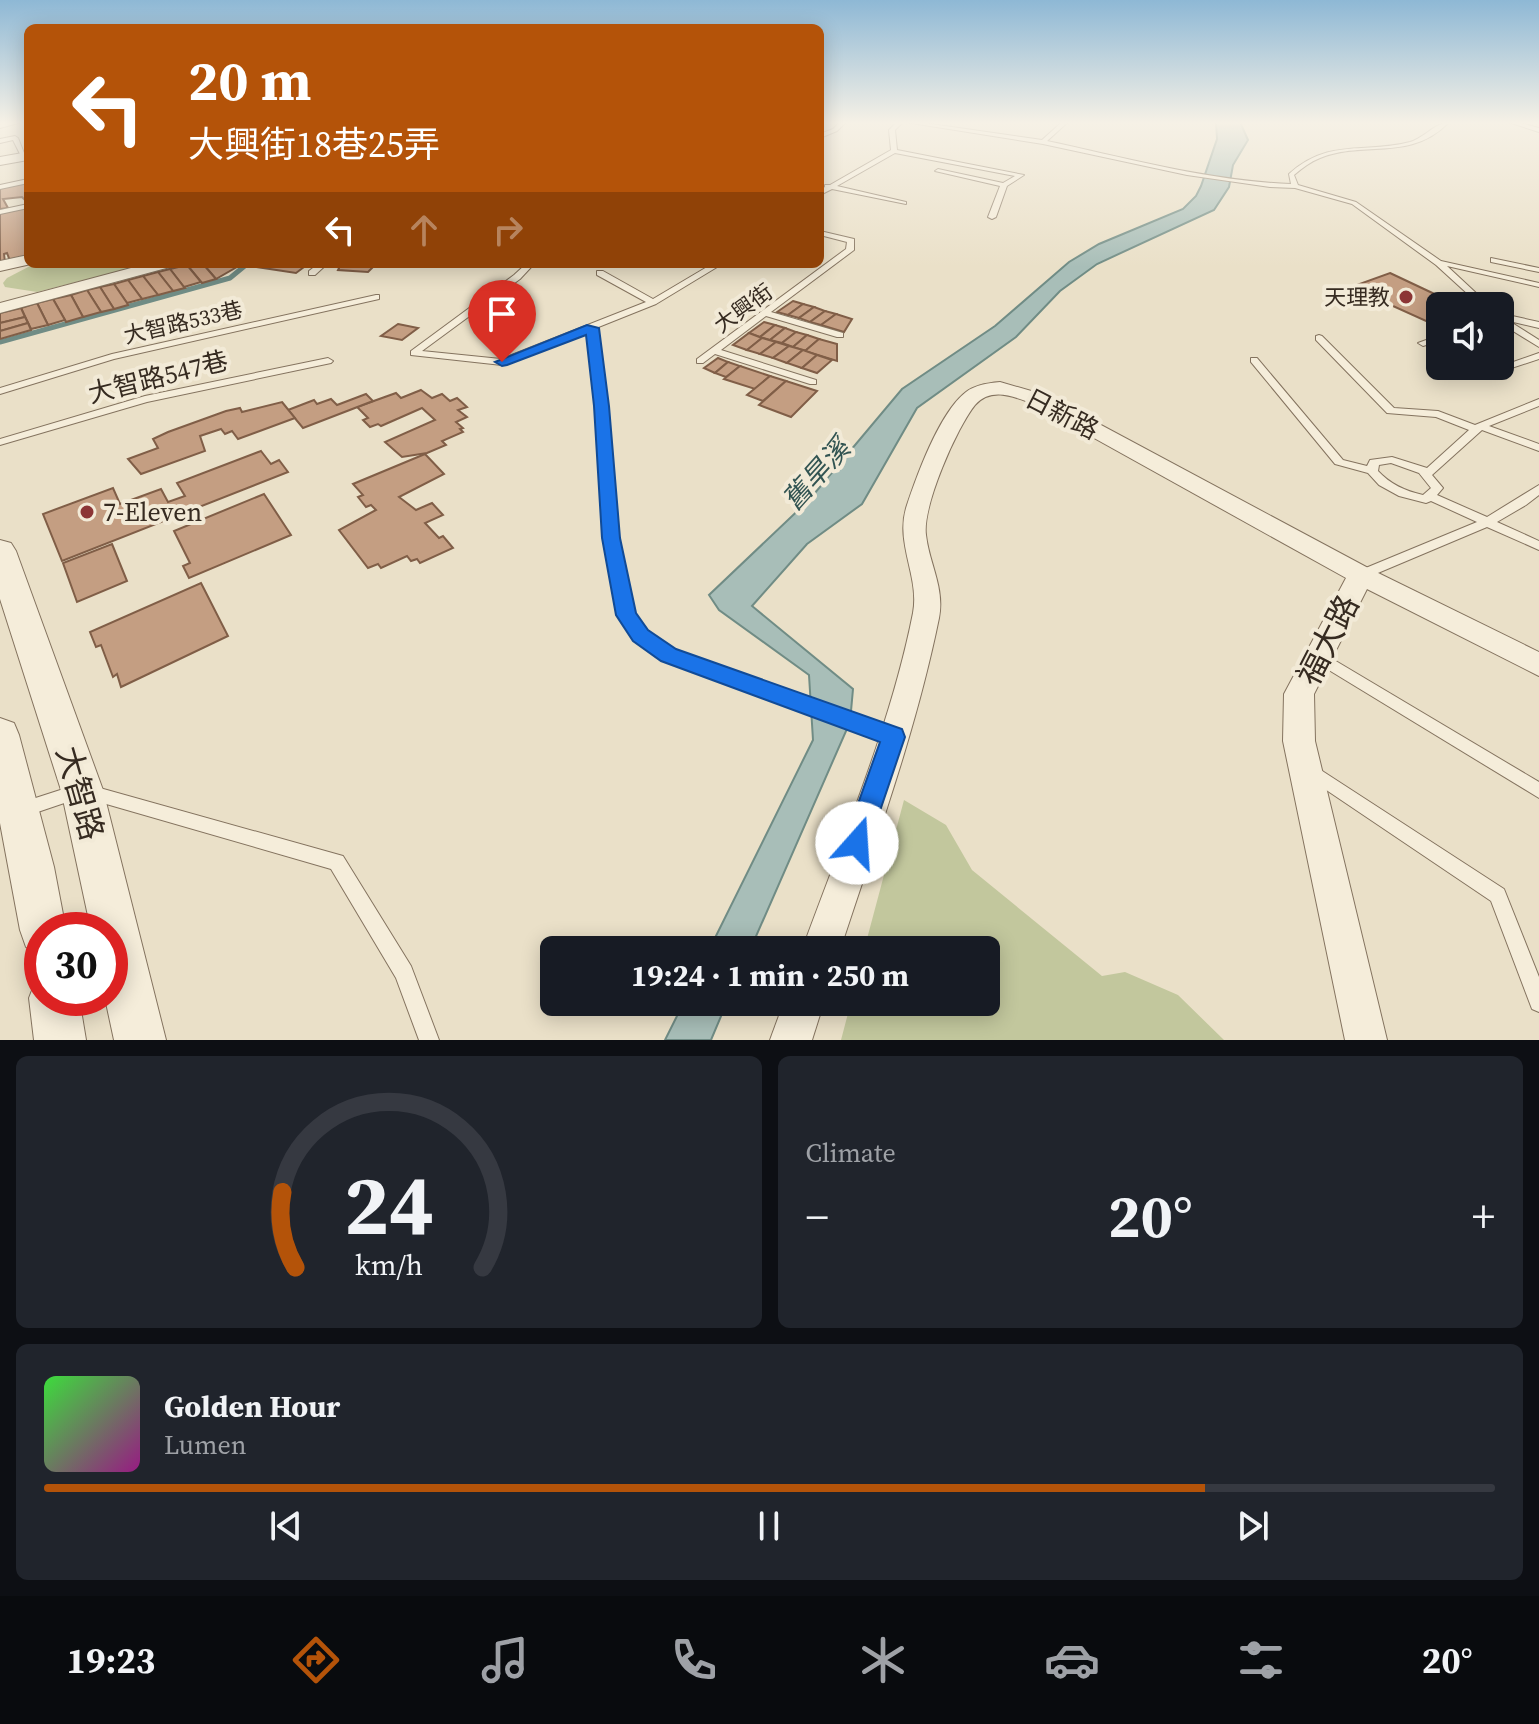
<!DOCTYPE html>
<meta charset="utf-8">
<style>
body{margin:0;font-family:"Source Serif 4","Noto Sans TC",serif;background:#20242c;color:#f1f3f6;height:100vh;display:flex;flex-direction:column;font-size:30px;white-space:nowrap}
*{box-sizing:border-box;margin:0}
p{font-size:26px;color:#9ea1a6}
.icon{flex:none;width:44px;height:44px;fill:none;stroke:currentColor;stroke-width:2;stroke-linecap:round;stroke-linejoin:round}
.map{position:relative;height:1040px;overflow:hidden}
.sheet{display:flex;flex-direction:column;gap:16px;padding:16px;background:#0d0f14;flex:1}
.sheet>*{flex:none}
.top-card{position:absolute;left:24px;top:24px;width:800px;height:244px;border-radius:12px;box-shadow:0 4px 20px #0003;background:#b45309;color:#fff;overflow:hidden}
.tools{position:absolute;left:1426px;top:292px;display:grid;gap:16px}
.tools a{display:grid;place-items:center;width:88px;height:88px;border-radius:12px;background:#171b24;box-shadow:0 4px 20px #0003;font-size:40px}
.speed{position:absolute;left:24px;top:912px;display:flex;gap:16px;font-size:40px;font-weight:700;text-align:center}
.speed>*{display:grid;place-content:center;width:104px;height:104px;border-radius:50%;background:#171b24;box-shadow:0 4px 20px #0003;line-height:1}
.speed .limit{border:12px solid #d22;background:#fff;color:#111}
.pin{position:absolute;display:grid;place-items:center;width:68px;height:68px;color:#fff;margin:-82px -34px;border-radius:50% 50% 50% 0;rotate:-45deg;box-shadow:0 0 8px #0007}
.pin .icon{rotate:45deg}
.me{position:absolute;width:88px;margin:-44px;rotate:19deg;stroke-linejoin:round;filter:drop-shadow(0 0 6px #0008)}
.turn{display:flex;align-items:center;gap:28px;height:168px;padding:0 32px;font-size:36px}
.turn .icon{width:104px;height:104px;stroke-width:2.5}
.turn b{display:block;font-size:56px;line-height:68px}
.lanes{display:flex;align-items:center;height:76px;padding:0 32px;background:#0003;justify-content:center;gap:40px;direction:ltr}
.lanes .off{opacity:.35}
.big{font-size:60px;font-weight:700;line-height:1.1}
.sheet .widget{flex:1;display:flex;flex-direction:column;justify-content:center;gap:12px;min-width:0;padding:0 28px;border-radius:12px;background:#20242c}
.sheet .dial{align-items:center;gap:0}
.dial svg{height:208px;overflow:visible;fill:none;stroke:#363941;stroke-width:7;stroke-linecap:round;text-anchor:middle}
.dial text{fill:#f1f3f6;stroke:none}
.song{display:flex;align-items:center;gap:24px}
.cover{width:96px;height:96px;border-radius:12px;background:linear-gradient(135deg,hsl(120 70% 55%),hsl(310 70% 35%))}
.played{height:8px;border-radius:4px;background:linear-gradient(90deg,#b45309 80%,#363941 80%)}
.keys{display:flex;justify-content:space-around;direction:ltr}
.heat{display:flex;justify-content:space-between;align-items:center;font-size:44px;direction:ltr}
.sheet .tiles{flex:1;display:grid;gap:16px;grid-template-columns:1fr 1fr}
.widget:last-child{grid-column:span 2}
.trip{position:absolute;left:540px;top:936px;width:460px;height:80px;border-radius:12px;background:#171b24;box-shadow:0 4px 20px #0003;font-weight:700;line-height:80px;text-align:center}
.tab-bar{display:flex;height:128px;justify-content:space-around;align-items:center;background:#090b0e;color:#9ea1a6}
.tab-bar .icon{width:56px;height:56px}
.tab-bar .active{color:#b45309}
.tab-bar b{font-size:36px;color:#f1f3f6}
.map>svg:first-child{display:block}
</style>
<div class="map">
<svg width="1539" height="1040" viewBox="0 0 1539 1040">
<rect width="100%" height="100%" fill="#eae0c8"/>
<!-- green -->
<g fill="#c2c79d">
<polygon points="34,264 147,264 37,292 5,287 3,283 7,278"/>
<polygon points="904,800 946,825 972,870 1102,976 1125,972 1178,995 1224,1040 841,1040 851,1002 986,1002 986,950 864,950"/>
</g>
<!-- water -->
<g fill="#a8beb8" stroke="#708c85" stroke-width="2">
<polygon points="1216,122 1240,122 1248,140 1233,165 1229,187 1214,210 1097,264 1060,291 1016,337 917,408 862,504 807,544 752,606 853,689 850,722 750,950 709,950 813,740 809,675 719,610 709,595 809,500 902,389 995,326 1069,262 1099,244 1183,209 1196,196 1201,186 1217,139"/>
<polygon points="684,1002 727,1002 711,1040 665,1040"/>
</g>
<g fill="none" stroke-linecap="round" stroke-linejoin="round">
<!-- stream -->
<polyline stroke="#708c85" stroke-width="5" points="0,342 230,278 247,264"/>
</g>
<!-- building -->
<g fill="#c49e82" stroke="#805e47" stroke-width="2">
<polygon points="28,182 28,203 22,197 3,199 8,208 0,209 0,188"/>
<polygon points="28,207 28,256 10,261 7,253 4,254 5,262 0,263 0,213"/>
<polygon points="203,264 242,264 216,279"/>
<polygon points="203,264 216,279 202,283 187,265"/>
<polygon points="261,264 260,264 308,264 296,273 257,267"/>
<polygon points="341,264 376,264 368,272 338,270"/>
<polygon points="187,265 201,282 184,287 170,269"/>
<polygon points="170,269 184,287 185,288 173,291 158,272"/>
<polygon points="158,272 173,291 158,295 143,276"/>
<polygon points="1390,273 1460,306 1440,306 1440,325 1437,326 1351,287"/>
<polygon points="143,276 158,295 142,299 128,280"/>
<polygon points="128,280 142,299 127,303 114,284"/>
<polygon points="114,284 127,303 128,305 114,309 100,287"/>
<polygon points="100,287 114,309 101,312 87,290"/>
<polygon points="87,290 101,312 83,317 71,295"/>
<polygon points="71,295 83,317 66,322 53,299"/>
<polygon points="53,299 65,320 48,325 37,303"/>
<polygon points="793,301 803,304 788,315 777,312"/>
<polygon points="37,303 48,325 31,329 21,308"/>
<polygon points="803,304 814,307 799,318 788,315"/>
<polygon points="814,307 825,311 810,322 799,318"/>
<polygon points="21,308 25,317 0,323 0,313"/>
<polygon points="825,311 836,314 821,325 810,322"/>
<polygon points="836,314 852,319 844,332 821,325"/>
<polygon points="25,317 28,323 0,331 0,323"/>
<polygon points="764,322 775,325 760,337 749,333"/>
<polygon points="28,323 31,330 0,339 0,331"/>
<polygon points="398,324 418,328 402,340 381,336"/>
<polygon points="775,325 785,328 770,340 760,337"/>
<polygon points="785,328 796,332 782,343 770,340"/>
<polygon points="796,332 807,335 793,347 782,343"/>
<polygon points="749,333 762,338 747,350 733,345"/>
<polygon points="807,335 819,339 805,351 793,347"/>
<polygon points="762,338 776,342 760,354 747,350"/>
<polygon points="819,339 837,344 837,361 805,351"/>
<polygon points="776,342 789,346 773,358 760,354"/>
<polygon points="789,346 803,350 787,363 773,358"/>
<polygon points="803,350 817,355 802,368 787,363"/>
<polygon points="817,355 832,360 817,373 802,368"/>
<polygon points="718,358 728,362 715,373 704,368"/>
<polygon points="728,362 740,366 726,377 715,373"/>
<polygon points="740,366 770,376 755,389 724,379"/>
<polygon points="770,376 786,381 763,401 747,395"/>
<polygon points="786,381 817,391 791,417 759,405"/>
<polygon points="421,390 432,398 442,394 450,401 457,398 467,407 458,410 467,417 456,422 463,428 460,429 463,432 442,441 446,445 427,453 402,457 385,442 435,420 422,408 381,426 378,424 370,427 363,420 368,418 357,407 396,393 401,398"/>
<polygon points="366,394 373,401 303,428 288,410 314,400 317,404 331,399 337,405"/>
<polygon points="282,402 295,418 238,439 232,431 225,434 221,429 200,436 205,451 141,474 128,459 158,448 153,439 168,432 226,411 240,408 242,412"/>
<polygon points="261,451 271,464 279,460 288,472 62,561 43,514 113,488 120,504 161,489 168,502 185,496 177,483"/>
<polygon points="425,454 444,474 399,497 416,510 432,503 443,515 425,523 439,538 443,536 453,548 420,563 417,559 411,561 407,556 381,568 378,564 368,568 339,530 376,510 371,505 366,507 358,497 363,495 353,484"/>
<polygon points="264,494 291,535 189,578 183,566 190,563 174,531"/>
<polygon points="112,544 127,581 77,602 63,563"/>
<polygon points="201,583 228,636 121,687 117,674 113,677 101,645 96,647 90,632"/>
</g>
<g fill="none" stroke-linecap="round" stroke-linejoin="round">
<!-- service casing -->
<g stroke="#84735f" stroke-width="2">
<g id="service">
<polygon points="840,122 846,122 837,131 820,138 820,134 833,129"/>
<polygon points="897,122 903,122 895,130 897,150 1024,175 1007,186 996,217 992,219 988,217 1000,186 935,171 938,169 1003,183 1015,176 895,153 837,186 906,202 906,204 832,189 820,195 820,190 825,187 825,185 830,185 891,150 889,130"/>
<path d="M905,122h12l125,18 20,-18h6l-21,19c80,17 162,40 244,43l-2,-10c40,-36 74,-20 121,-32 14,-4 25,-19 39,-20 -38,40 -85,18 -129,36 -10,4 -18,10 -26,17l4,10 58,17 85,59 98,22v4l-92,-21 43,40h-9l-45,-41 -84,-61 -57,-16 -25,-1 -83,-12 -144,-31z"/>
<polygon points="1508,122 1516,122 1539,128 1539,132"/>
<polygon points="15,136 18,138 26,158 22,158 13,140 0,143 0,139"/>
<polygon points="28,179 28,183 0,189 0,185"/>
<polygon points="28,204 28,208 0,214 0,210"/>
<polygon points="820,231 854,239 854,250 771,312 843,333 843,337 837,337 766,316 721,350 816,380 816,384 810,384 715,354 703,363 697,363 697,359 846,249 847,242 820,235"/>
<polygon points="1491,258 1539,268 1539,272 1491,262"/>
<polygon points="318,264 327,264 315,275 309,275 309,271"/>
<polygon points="526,264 534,264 520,279 422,351 501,359 646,302 597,275 597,271 603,271 653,299 712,264 722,264 656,304 596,328 607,406 617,538 633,614 646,632 674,651 899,732 901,737 899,742 893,744 887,742 664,659 636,640 619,615 605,538 597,406 588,331 502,365 411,355 411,351 514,275"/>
<polygon points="376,295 379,295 379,299 114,359 0,394 0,388 112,354"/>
<polygon points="1503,314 1539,322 1539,328 1509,321 1539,340 1539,347 1500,323 1500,315"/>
<path d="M1319,335l3,1 72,72 44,3 37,14 64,-26v7l-50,20 50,18v7l-57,-21 -50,45 11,13 -6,7 50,22 52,-32v10l-13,10 -29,17 42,19v9l-52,-23 -121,51h-10l-1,-3 1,-3 121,-50 -46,-21 -5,2 -27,-7 -20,-11 -11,-12 -33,-9 -84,-102v-4h6l86,102 24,6 3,-6 22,-3 35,11 42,-38 -33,-13 -49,-4 -71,-73v-4zM1391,463l28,10 12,15 -8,7c-18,-4 -33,-11 -45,-24l1,-6z"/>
<polygon points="1440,335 1440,341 1423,346 1418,343"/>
<polygon points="1539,353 1539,359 1481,378 1475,378 1473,376"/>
<polygon points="328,358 333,361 331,363 147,402 0,445 0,439 145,396"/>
<polygon points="1319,651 1539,782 1539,798 1314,661 1312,657 1314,653"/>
<polygon points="1313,765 1504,889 1539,977 1539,1012 1532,1009 1491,901 1307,777 1305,772 1307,767"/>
<polygon points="82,783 343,856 411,966 439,1040 419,1040 396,978 331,869 82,797 23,817 17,814 15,809 17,804"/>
</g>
</g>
<!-- minor casing -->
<g stroke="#84735f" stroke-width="2">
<g id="minor">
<polygon points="0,122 22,122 0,128"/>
<polygon points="28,152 28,160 0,165 0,157"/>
<polygon points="28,255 28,264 31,264 0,271 0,261"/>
<polygon points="146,264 172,264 170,267 0,313 0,303"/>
<path d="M1000,382l45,13 325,174 169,83v24l-172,-87 -53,105 1,47 72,299h-42l-62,-299 1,-47 62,-116 -315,-175c-19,-7 -40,-16 -56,2 -18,22 -53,102 -49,130 3,28 19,53 13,83 -23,113 -63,222 -99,332h-38c39,-107 89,-225 111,-337 7,-37 -19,-70 -6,-108 10,-30 33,-93 59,-113 9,-7 22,-9 34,-10z"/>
<polygon points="784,1002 824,1002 812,1040 770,1040"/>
</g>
</g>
<!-- tertiary casing -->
<g stroke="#84735f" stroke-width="2">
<g id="tertiary">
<polygon points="0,540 11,543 16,551 103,790 166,1040 114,1040 105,998 110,998 110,930 91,930 61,790 0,599"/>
<polygon points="0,718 14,723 19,735 54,867 66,930 42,930 42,953 26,947 20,930 0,823"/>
<polygon points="42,978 42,998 79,998 86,1040 34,1040 29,998 36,980"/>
</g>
</g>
<!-- service -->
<use href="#service" fill="#f5edda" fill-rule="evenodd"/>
<!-- minor -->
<use href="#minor" fill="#f5edda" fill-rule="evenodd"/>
<!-- tertiary -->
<use href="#tertiary" fill="#f5edda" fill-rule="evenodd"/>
</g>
<!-- sky -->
<linearGradient id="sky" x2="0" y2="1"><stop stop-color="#8eb8d5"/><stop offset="0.46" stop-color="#f6f1e6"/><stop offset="1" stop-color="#f6f1e6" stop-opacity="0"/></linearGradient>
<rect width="1539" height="267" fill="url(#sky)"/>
<!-- route -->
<polygon fill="#1a73e8" stroke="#114b97" stroke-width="2" points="587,325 599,328 609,406 620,538 636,613 648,630 676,649 902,729 905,737 866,852 857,856 848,852 844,843 880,742 661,661 633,641 616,615 602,538 594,406 586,335 507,365 502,366 495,362"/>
<!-- markers -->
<g fill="#8c3535" stroke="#f2ead7" stroke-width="3">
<circle cx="1406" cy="297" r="8"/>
<circle cx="87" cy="512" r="8"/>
</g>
<g text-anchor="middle" stroke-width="8" stroke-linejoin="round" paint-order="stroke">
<!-- far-poi labels -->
<g font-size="22" fill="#362b21" stroke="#f2ead7" text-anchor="end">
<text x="1390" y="305">天理教</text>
</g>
<!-- far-street labels -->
<g font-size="22" fill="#362b21" stroke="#f2ead7">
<text transform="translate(743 308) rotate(-36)" y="8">大興街</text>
<text transform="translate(183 322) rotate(-13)" y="8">大智路533巷</text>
</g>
<!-- street labels -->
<g font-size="26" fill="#362b21" stroke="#f2ead7">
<text transform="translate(158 377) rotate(-14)" y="9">大智路547巷</text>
<text transform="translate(1062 414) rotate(27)" y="9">日新路</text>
</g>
<!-- poi labels -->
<g font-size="26" fill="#362b21" stroke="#f2ead7" text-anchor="start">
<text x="103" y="521">7-Eleven</text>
</g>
<!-- water labels -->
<g font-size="28" font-style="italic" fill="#325452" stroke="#f2ead7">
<text transform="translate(816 474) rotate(-48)" y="10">舊旱溪</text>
</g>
<!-- near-street labels -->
<g font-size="32" fill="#362b21" stroke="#f2ead7">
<text transform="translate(1328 640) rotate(-63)" y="11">福大路</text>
<text transform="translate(80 793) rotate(74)" y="11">大智路</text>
</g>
</g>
</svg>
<div class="tools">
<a><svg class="icon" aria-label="sound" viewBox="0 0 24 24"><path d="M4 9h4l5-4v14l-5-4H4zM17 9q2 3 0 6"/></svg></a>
</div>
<div class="speed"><div class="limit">30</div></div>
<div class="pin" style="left:502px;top:362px;background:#d93025"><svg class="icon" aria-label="arrive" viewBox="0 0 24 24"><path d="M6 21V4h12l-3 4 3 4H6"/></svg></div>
<svg class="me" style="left:857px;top:843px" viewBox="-20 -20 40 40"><circle r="19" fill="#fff"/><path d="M0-13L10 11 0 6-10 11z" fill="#1a73e8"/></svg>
<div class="trip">19:24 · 1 min · 250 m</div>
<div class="top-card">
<div class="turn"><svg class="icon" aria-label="left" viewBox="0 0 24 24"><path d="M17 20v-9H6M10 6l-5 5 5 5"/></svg><div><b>20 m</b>大興街18巷25弄</div></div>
<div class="lanes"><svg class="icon" aria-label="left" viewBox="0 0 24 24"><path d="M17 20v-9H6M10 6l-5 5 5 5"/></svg><svg class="icon off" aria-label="ahead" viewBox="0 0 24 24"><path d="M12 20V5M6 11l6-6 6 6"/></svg><svg class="icon off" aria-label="right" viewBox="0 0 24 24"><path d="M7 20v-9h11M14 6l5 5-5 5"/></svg></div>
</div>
</div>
<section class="sheet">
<div class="tiles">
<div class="widget dial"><svg viewBox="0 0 100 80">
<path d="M14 69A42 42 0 1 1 86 69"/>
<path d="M14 69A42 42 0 0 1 9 40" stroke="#b45309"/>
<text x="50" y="56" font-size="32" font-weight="700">24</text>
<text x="50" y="72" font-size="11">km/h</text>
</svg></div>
<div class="widget"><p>Climate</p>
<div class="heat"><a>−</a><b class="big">20°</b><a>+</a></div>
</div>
<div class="widget">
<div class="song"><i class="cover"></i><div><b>Golden Hour</b><p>Lumen</p></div></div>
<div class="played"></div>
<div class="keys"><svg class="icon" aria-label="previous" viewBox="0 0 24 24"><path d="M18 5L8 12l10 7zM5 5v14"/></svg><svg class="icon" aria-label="pause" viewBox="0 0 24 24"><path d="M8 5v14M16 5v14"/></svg><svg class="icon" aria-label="next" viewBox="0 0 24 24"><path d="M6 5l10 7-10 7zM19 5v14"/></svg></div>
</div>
</div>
</section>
<nav class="tab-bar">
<b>19:23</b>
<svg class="icon active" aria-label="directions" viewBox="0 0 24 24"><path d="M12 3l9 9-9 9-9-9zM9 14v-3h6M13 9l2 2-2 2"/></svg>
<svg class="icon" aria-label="music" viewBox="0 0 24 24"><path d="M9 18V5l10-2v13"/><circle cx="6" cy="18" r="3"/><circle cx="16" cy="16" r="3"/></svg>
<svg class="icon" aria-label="phone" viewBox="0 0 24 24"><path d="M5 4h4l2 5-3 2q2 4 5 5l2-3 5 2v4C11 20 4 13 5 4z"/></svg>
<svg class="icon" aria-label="climate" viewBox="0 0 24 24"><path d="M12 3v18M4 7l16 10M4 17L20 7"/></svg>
<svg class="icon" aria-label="car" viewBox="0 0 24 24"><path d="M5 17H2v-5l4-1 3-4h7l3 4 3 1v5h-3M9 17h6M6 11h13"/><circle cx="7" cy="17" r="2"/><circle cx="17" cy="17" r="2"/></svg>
<svg class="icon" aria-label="filters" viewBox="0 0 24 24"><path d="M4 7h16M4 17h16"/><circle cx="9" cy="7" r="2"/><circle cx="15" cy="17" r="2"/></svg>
<b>20°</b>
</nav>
